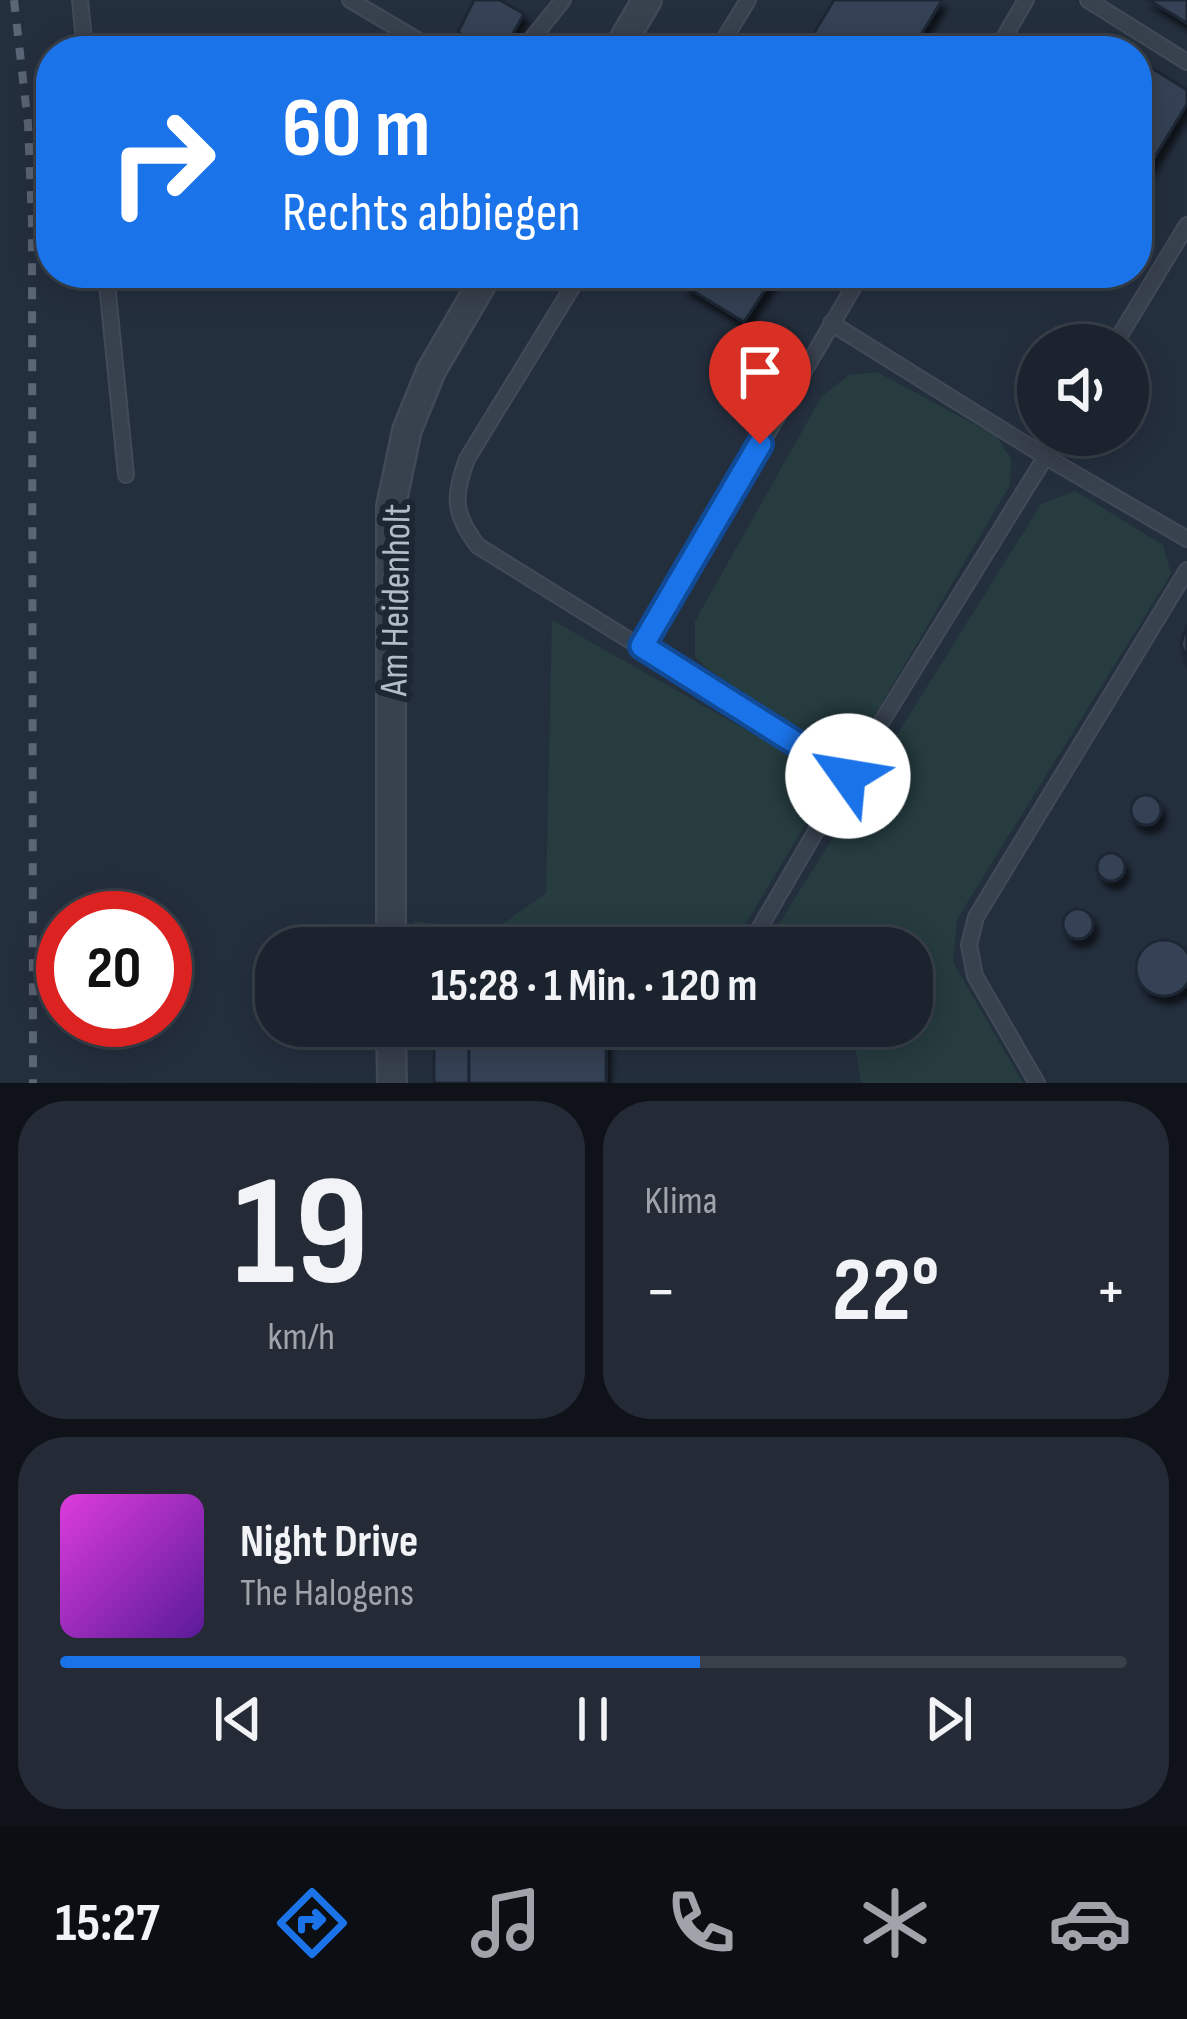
<!DOCTYPE html>
<html lang="de">
<meta charset="utf-8">
<style>
body{margin:0;font-family:"Sofia Sans Condensed",sans-serif;background:#242b36;color:#f1f3f6;height:100vh;display:flex;flex-direction:column;font-size:45px;white-space:nowrap}
*{box-sizing:border-box;margin:0}
p{font-size:39px;color:#a0a4aa}
.icon{flex:none;width:66px;height:66px;fill:none;stroke:currentColor;stroke-width:2;stroke-linecap:round;stroke-linejoin:round}
.map{position:relative;height:1083px;overflow:hidden}
.panel{display:flex;flex-direction:column;gap:18px;padding:18px;background:#0f1319;flex:1}
.panel>*{flex:none}
.banner{position:absolute;left:36px;top:36px;width:1116px;height:252px;border-radius:48px;box-shadow:0 6px 30px #0003,0 0 0 3px #39404a;background:#1a73e8;color:#fff;overflow:hidden}
.controls{position:absolute;left:1017px;top:324px;display:grid;gap:24px}
.controls a{display:grid;place-items:center;width:132px;height:132px;border-radius:50%;background:#1b232e;box-shadow:0 6px 30px #0003,0 0 0 3px #39404a;font-size:60px}
.speed{position:absolute;left:36px;top:891px;display:flex;gap:24px;font-size:60px;font-weight:700;text-align:center}
.speed>*{display:grid;place-content:center;width:156px;height:156px;border-radius:50%;background:#1b232e;box-shadow:0 6px 30px #0003,0 0 0 3px #39404a;line-height:1}
.speed .limit{border:18px solid #d22;background:#fff;color:#111}
.pin{position:absolute;display:grid;place-items:center;width:102px;height:102px;color:#fff;margin:-123px -51px;border-radius:50% 50% 50% 0;rotate:-45deg;box-shadow:0 0 12px #0007}
.pin .icon{rotate:45deg}
.me{position:absolute;width:132px;margin:-66px;rotate:302deg;stroke-linejoin:round;filter:drop-shadow(0 0 9px #0008)}
.turn{display:flex;align-items:center;gap:42px;height:252px;padding:0 48px;font-size:54px}
.turn .icon{width:156px;height:156px;stroke-width:2.5}
.turn b{display:block;font-size:84px;line-height:102px}
.big{font-size:90px;font-weight:700;line-height:1.1}
.panel .tile{flex:1;display:flex;flex-direction:column;justify-content:center;gap:18px;min-width:0;padding:0 42px;border-radius:48px;background:#242b36}
.panel .dial{align-items:center;gap:0}
.dial b{font-size:156px;line-height:1}
.song{display:flex;align-items:center;gap:36px}
.cover{width:144px;height:144px;border-radius:18px;background:linear-gradient(135deg,hsl(300 70% 55%),hsl(270 70% 35%))}
.played{height:12px;border-radius:6px;background:linear-gradient(90deg,#1a73e8 60%,#39404a 60%)}
.keys{display:flex;justify-content:space-around;direction:ltr}
.heat{display:flex;justify-content:space-between;align-items:center;font-size:66px;direction:ltr}
.panel .tiles{flex:1;display:grid;gap:18px;grid-template-columns:1fr 1fr}
.tile:last-child{grid-column:span 2}
.trip{position:absolute;left:255px;top:927px;width:678px;height:120px;border-radius:48px;background:#1b232e;box-shadow:0 6px 30px #0003,0 0 0 3px #39404a;font-weight:700;line-height:120px;text-align:center}
.dock{display:flex;height:192px;justify-content:space-around;align-items:center;background:#0b0e12;color:#a0a4aa}
.dock .icon{width:84px;height:84px}
.dock .active{color:#1a73e8}
.dock b{font-size:54px;color:#f1f3f6}
.map>svg:first-child{display:block}
</style>
<div class="map">
<svg width="1187" height="1083" viewBox="0 0 1187 1083">
<defs>
<filter id="shadow"><feDropShadow dx="4.5" dy="8" stdDeviation="3" flood-color="#0009"/></filter>
</defs>
<rect width="100%" height="100%" fill="#242f3e"/>
<!-- green -->
<g fill="#263c3f">
<path d="M877,372l119,64 15,23 -1,26 -141,240c-18,10 -33,17 -55,13 -22,-3 -101,-63 -119,-81v-36l127,-225 27,-21z"/>
<polygon points="1075,491 1163,545 1171,574 957,919 953,962 1023,1083 861,1083 852,1026 912,1026 912,948 764,948 1041,504"/>
<polygon points="552,620 785,752 823,795 731,948 414,948 414,921 494,930 546,893"/>
</g>
<!-- building -->
<g fill="#364354" stroke="#1f2835" stroke-width="3" filter="url(#shadow)">
<polygon points="474,0 500,0 524,14 503,51 487,51 458,32"/>
<polygon points="834,0 942,0 911,51 803,51"/>
<polygon points="1149,0 1187,0 1187,23"/>
<polygon points="1099,36 1124,51 1090,51"/>
<polygon points="1137,59 1187,90 1187,104 1137,186"/>
<polygon points="693,273 776,273 744,322 685,286"/>
<polygon points="1187,624 1187,661 1181,644"/>
<circle cx="1146" cy="810" r="15"/>
<circle cx="1111" cy="867" r="14"/>
<circle cx="1078" cy="924" r="15"/>
<circle cx="1164" cy="968" r="28"/>
<polygon points="434,1032 469,1033 469,1083 434,1083"/>
<rect x="469" y="1033" width="137" height="50"/>
</g>
<g fill="none" stroke-linecap="round" stroke-linejoin="round">
<!-- lane casing -->
<g stroke="#414a57" stroke-width="18">
<g id="lane">
<polyline points="80,0 85,51"/>
<polyline points="350,0 436,51"/>
<polyline points="1088,0 1187,62"/>
<polyline points="522,51 563,0"/>
<polyline points="717,51 748,0"/>
<polyline points="996,51 1026,0"/>
<polyline points="106,273 126,475"/>
<path d="M581,273l-114,186c-14,37 -14,55 11,87l370,230"/>
<polyline points="831,323 1046,457 1187,539"/>
<polyline points="1114,345 1187,225"/>
<polyline points="642,646 862,273"/>
<polyline points="748,948 848,776 1059,435"/>
<polyline points="1037,1083 975,976 969,945 976,917 1187,570"/>
</g>
</g>
<!-- street casing -->
<g stroke="#414a57" stroke-width="32">
<g id="street">
<polyline points="617,51 647,0"/>
<polyline points="391,948 391,506 407,430 431,371 488,273"/>
<polyline points="391,1026 392,1083"/>
</g>
</g>
<!-- lane -->
<use href="#lane" stroke="#38414e" stroke-width="14"/>
<!-- street -->
<use href="#street" stroke="#38414e" stroke-width="27"/>
<!-- rail -->
<polyline stroke="#5a6575" stroke-width="8" stroke-dasharray="12 12" stroke-linecap="butt" points="14,0 28,124 32,222 33,1083"/>
</g>
<g fill="none" stroke-linecap="round" stroke-linejoin="round">
<!-- route casing -->
<g stroke="#114b97" stroke-width="30">
<polyline id="route" points="760,444 642,646 848,776"/>
</g>
<!-- route -->
<use href="#route" stroke="#1a73e8" stroke-width="21"/>
</g>
<g text-anchor="middle" stroke-width="12" stroke-linejoin="round" paint-order="stroke">
<!-- street labels -->
<g font-size="39" fill="#b4bcc9" stroke="#1d2633">
<text transform="translate(394 600) rotate(-89)" y="14">Am Heidenholt</text>
</g>
</g>
</svg>
<div class="controls">
<a><svg class="icon" aria-label="sound" viewBox="0 0 24 24"><path d="M4 9h4l5-4v14l-5-4H4zM17 9q2 3 0 6"/></svg></a>
</div>
<div class="speed"><div class="limit">20</div></div>
<div class="pin" style="left:760px;top:444px;background:#d93025"><svg class="icon" aria-label="arrive" viewBox="0 0 24 24"><path d="M6 21V4h12l-3 4 3 4H6"/></svg></div>
<svg class="me" style="left:848px;top:776px" viewBox="-20 -20 40 40"><circle r="19" fill="#fff"/><path d="M0-13L10 11 0 6-10 11z" fill="#1a73e8"/></svg>
<div class="trip">15:28 · 1 Min. · 120 m</div>
<div class="banner">
<div class="turn"><svg class="icon" aria-label="right" viewBox="0 0 24 24"><path d="M7 20v-9h11M14 6l5 5-5 5"/></svg><div><b>60 m</b>Rechts abbiegen</div></div>
</div>
</div>
<section class="panel">
<div class="tiles">
<div class="tile dial"><b>19</b><p>km/h</p></div>
<div class="tile"><p>Klima</p>
<div class="heat"><a>−</a><b class="big">22°</b><a>+</a></div>
</div>
<div class="tile">
<div class="song"><i class="cover"></i><div><b>Night Drive</b><p>The Halogens</p></div></div>
<div class="played"></div>
<div class="keys"><svg class="icon" aria-label="previous" viewBox="0 0 24 24"><path d="M18 5L8 12l10 7zM5 5v14"/></svg><svg class="icon" aria-label="pause" viewBox="0 0 24 24"><path d="M8 5v14M16 5v14"/></svg><svg class="icon" aria-label="next" viewBox="0 0 24 24"><path d="M6 5l10 7-10 7zM19 5v14"/></svg></div>
</div>
</div>
</section>
<nav class="dock">
<b>15:27</b>
<svg class="icon active" aria-label="directions" viewBox="0 0 24 24"><path d="M12 3l9 9-9 9-9-9zM9 14v-3h6M13 9l2 2-2 2"/></svg>
<svg class="icon" aria-label="music" viewBox="0 0 24 24"><path d="M9 18V5l10-2v13"/><circle cx="6" cy="18" r="3"/><circle cx="16" cy="16" r="3"/></svg>
<svg class="icon" aria-label="phone" viewBox="0 0 24 24"><path d="M5 4h4l2 5-3 2q2 4 5 5l2-3 5 2v4C11 20 4 13 5 4z"/></svg>
<svg class="icon" aria-label="climate" viewBox="0 0 24 24"><path d="M12 3v18M4 7l16 10M4 17L20 7"/></svg>
<svg class="icon" aria-label="car" viewBox="0 0 24 24"><path d="M5 17H2v-5l4-1 3-4h7l3 4 3 1v5h-3M9 17h6M6 11h13"/><circle cx="7" cy="17" r="2"/><circle cx="17" cy="17" r="2"/></svg>
</nav>
